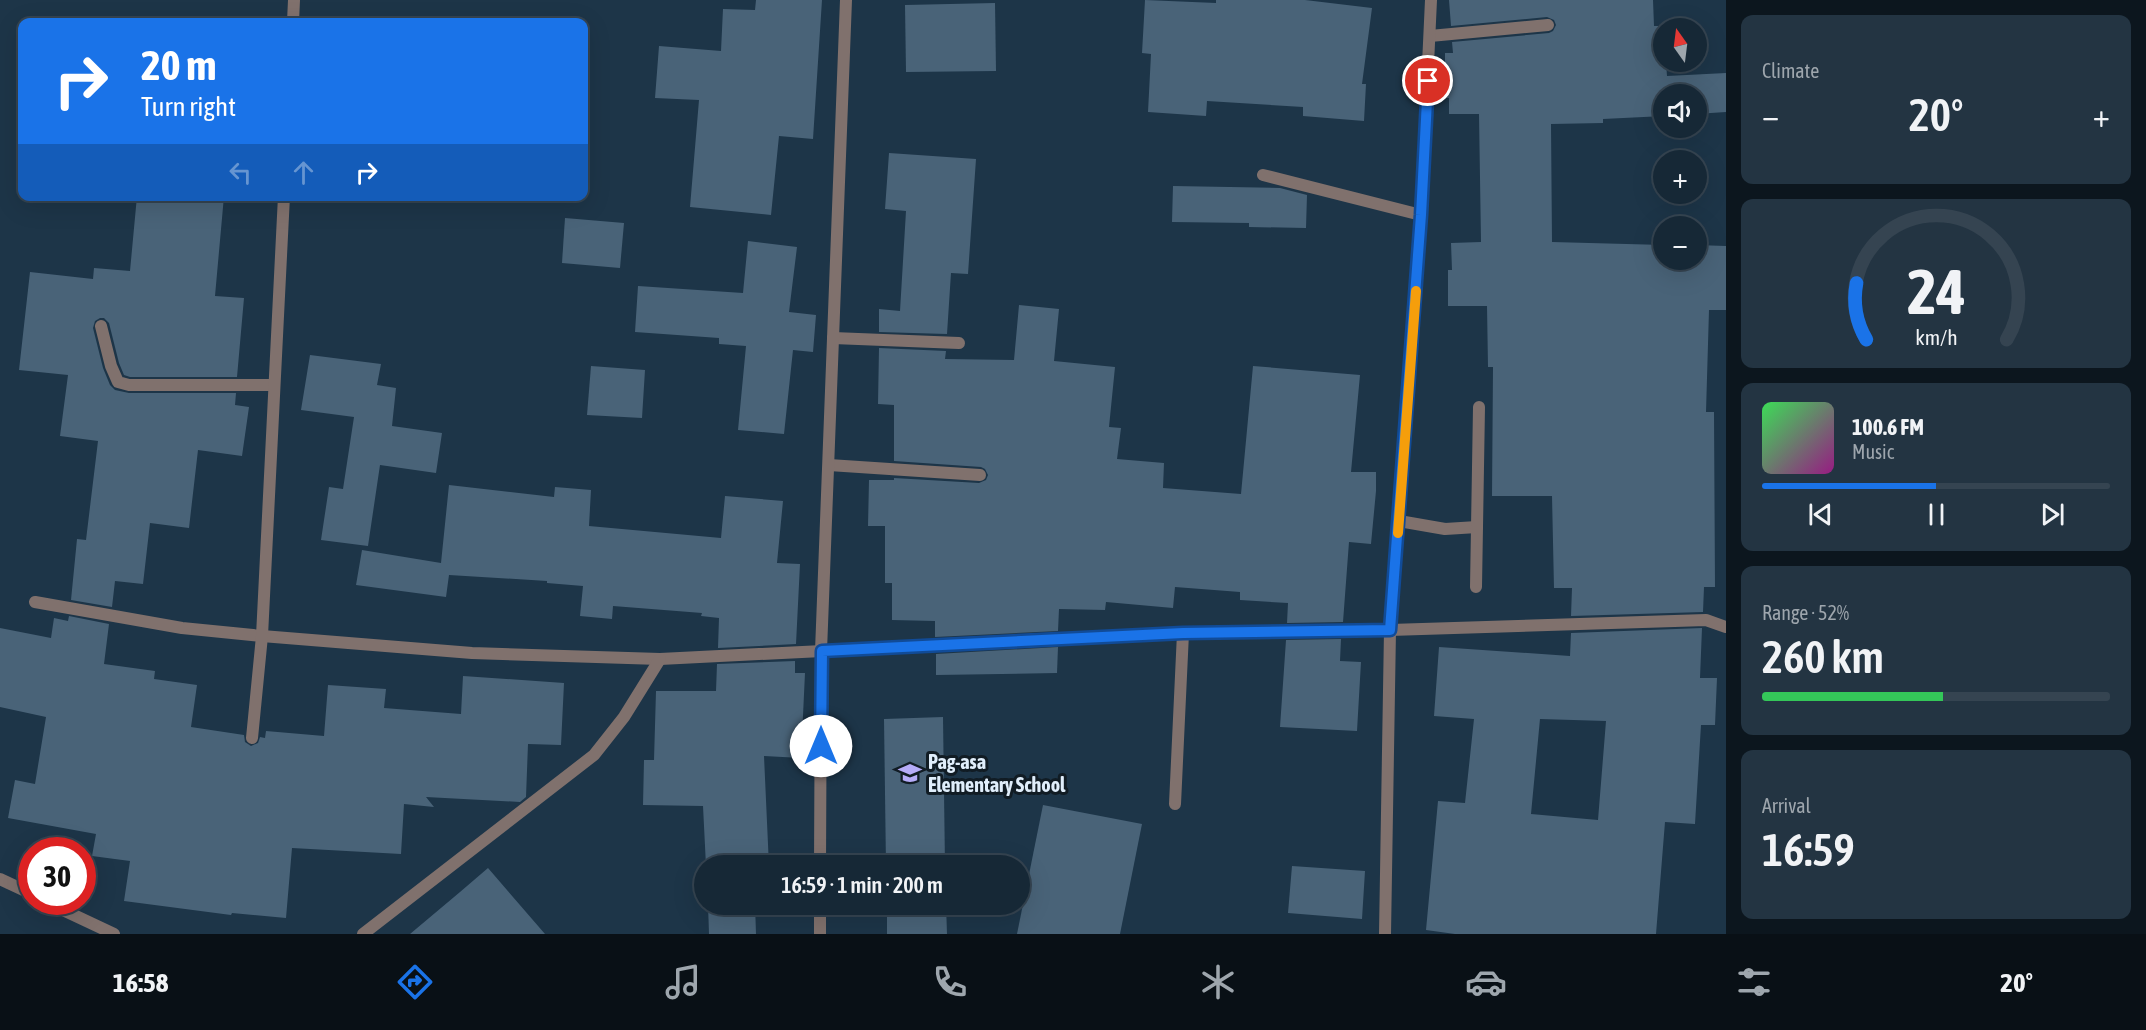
<!DOCTYPE html>
<meta charset="utf-8">
<style>
body{margin:0;font-family:"Asap Condensed",sans-serif;background:#233442;color:#f1f3f6;height:100vh;display:flex;flex-direction:column;font-size:22px;white-space:nowrap}
*{box-sizing:border-box;margin:0}
p{font-size:20px;color:#9ea6ad}
.icon{flex:none;width:33px;height:33px;fill:none;stroke:currentColor;stroke-width:2;stroke-linecap:round;stroke-linejoin:round}
.map{position:relative;flex:1;overflow:hidden}
.details{display:flex;flex-direction:column;gap:15px;padding:15px;background:#0c161e;width:420px}
.details>*{flex:none}
.hud{position:absolute;left:18px;top:18px;width:570px;height:183px;border-radius:12px;box-shadow:0 6px 24px #0002,0 0 0 2px #354451;background:#1a73e8;color:#fff;overflow:hidden}
.needle{width:39px;rotate:346deg}
.fabs{position:absolute;left:1653px;top:18px;display:grid;gap:12px}
.fabs a{display:grid;place-items:center;width:54px;height:54px;border-radius:50%;background:#162836;box-shadow:0 6px 24px #0002,0 0 0 2px #354451;font-size:30px}
.speed{position:absolute;left:18px;top:837px;display:flex;gap:12px;font-size:30px;font-weight:700;text-align:center}
.speed>*{display:grid;place-content:center;width:78px;height:78px;border-radius:50%;background:#162836;box-shadow:0 6px 24px #0002,0 0 0 2px #354451;line-height:1}
.speed .limit{border:9px solid #d22;background:#fff;color:#111}
.pin{position:absolute;display:grid;place-items:center;width:51px;height:51px;color:#fff;margin:-26px;border:3px solid #fff;border-radius:50%;box-shadow:0 2px 6px #0007}
.me{position:absolute;width:66px;margin:-33px;rotate:0deg;stroke-linejoin:round;filter:drop-shadow(0 0 4px #0008)}
.turn{display:flex;align-items:center;gap:21px;height:126px;padding:0 24px;font-size:27px}
.turn .icon{width:78px;height:78px;stroke-width:2.5}
.turn b{display:block;font-size:42px;line-height:51px}
.lanes{display:flex;align-items:center;height:57px;padding:0 24px;background:#0003;justify-content:center;gap:30px;direction:ltr}
.lanes .off{opacity:.35}
.big{font-size:45px;font-weight:600;line-height:1.1}
.details .tile{flex:1;display:flex;flex-direction:column;justify-content:center;gap:9px;min-width:0;padding:0 21px;border-radius:12px;background:#233442}
.details .dial{align-items:center;gap:0}
.dial svg{height:156px;overflow:visible;fill:none;stroke:#354451;stroke-width:7;stroke-linecap:round;text-anchor:middle}
.dial text{fill:#f1f3f6;stroke:none}
.song{display:flex;align-items:center;gap:18px}
.cover{width:72px;height:72px;border-radius:9px;background:linear-gradient(135deg,hsl(130 70% 55%),hsl(310 70% 35%))}
.played{height:6px;border-radius:3px;background:linear-gradient(90deg,#1a73e8 50%,#354451 50%)}
.keys{display:flex;justify-content:space-around;direction:ltr}
.heat{display:flex;justify-content:space-between;align-items:center;font-size:33px;direction:ltr}
.charge{height:9px;border-radius:4px;background:linear-gradient(90deg,#34c759 52%,#354451 0)}
.trip{position:absolute;left:694px;top:855px;width:336px;height:60px;border-radius:30px;background:#162836;box-shadow:0 6px 24px #0002,0 0 0 2px #354451;font-weight:600;line-height:60px;text-align:center}
.menu{display:flex;height:96px;justify-content:space-around;align-items:center;background:#091016;color:#9ea6ad}
.menu .icon{width:42px;height:42px}
.menu .on{color:#1a73e8}
.menu b{font-size:27px;color:#f1f3f6}
main{display:flex;flex:1;min-height:0}
.map>svg:first-child{display:block}
</style>
<main>
<div class="map">
<svg width="1726" height="934" viewBox="0 0 1726 934">
<rect width="100%" height="100%" fill="#1d3548"/>
<!-- building -->
<g fill="#496378" fill-rule="evenodd">
<polygon points="756,0 822,0 813,139 779,136 771,215 690,207 699,100 655,98 659,46 721,51 723,9 755,10"/>
<polygon points="1145,0 1216,3 1216,0 1305,0 1372,8 1362,84 1366,84 1364,121 1303,116 1303,107 1207,101 1206,116 1148,112 1151,54 1142,53"/>
<polygon points="1449,0 1653,0 1654,26 1658,26 1660,51 1664,50 1664,62 1666,62 1667,76 1726,73 1726,112 1696,114 1696,94 1664,94 1664,116 1603,119 1603,123 1551,124 1552,242 1664,245 1664,260 1696,260 1696,245 1726,246 1726,310 1709,310 1706,412 1714,412 1715,587 1704,587 1703,612 1571,616 1572,588 1554,588 1552,496 1492,496 1493,367 1488,367 1487,306 1448,306 1448,270 1452,270 1451,243 1481,242 1479,114 1449,114 1449,98 1445,98 1445,53 1453,53 1452,42 1549,33 1553,31 1556,25 1554,20 1547,17 1451,26"/>
<polygon points="995,3 996,71 906,72 905,5"/>
<polygon points="889,153 976,159 968,274 951,273 947,334 879,332 879,309 900,311 906,211 885,209"/>
<polygon points="1173,186 1280,188 1307,195 1306,228 1249,227 1249,223 1172,222"/>
<polygon points="137,196 224,196 215,296 244,298 237,377 130,377 124,375 119,363 109,323 104,318 100,318 95,321 93,328 103,368 110,385 115,390 129,393 236,393 235,405 249,407 242,456 198,450 189,528 150,523 143,584 115,581 112,607 71,600 77,539 86,540 98,441 60,436 68,375 19,370 30,272 93,279 94,268 130,271"/>
<polygon points="565,218 624,223 620,268 562,263"/>
<polygon points="748,241 797,247 789,312 816,315 813,352 793,350 784,434 738,430 746,346 719,344 719,338 635,332 638,286 743,293"/>
<polygon points="1019,305 1059,309 1054,361 1115,367 1109,427 1121,428 1117,459 1164,463 1163,488 1241,494 1253,366 1360,375 1351,472 1376,472 1376,491 1371,544 1349,542 1343,622 1287,623 1288,603 1240,600 1240,592 1175,587 1173,608 1106,602 1105,610 1059,609 1058,631 935,637 935,621 892,620 892,583 885,583 885,526 868,526 869,480 894,480 894,478 979,483 986,480 988,475 985,469 981,467 894,461 894,405 878,404 879,348 946,351 945,359 1014,360"/>
<polygon points="310,355 381,364 377,385 396,388 392,426 442,433 436,473 380,465 368,546 321,540 329,487 343,489 354,417 301,410"/>
<polygon points="591,366 645,370 642,418 587,415"/>
<polygon points="449,485 554,497 555,487 591,490 589,526 721,538 725,496 783,501 777,563 800,564 796,644 718,648 719,618 701,616 702,613 613,606 612,619 580,616 583,586 547,583 547,581 449,575 446,597 356,585 362,550 441,563"/>
<polygon points="69,616 109,624 104,664 155,671 154,679 197,685 191,727 244,735 245,742 251,746 258,743 260,737 265,738 266,731 324,736 328,685 386,689 384,708 461,714 463,676 564,683 561,745 528,744 526,797 520,802 426,797 434,807 404,804 401,854 292,848 286,918 232,913 231,915 124,901 130,861 92,856 96,834 8,818 15,780 35,784 46,717 0,707 0,628 51,638 54,618 68,621"/>
<path d="M1702,628l-2,50h17l-2,47h-14l-6,99 -30,-2 -9,112h-201l-29,-4 12,-129 27,2 9,-84 -40,-3 5,-69 131,9 1,-23zM1540,719l66,2 -8,99 -67,-6z"/>
<polygon points="1341,639 1340,661 1361,662 1357,731 1280,727 1286,640"/>
<polygon points="1058,647 1057,673 936,675 936,654"/>
<polygon points="795,661 795,673 805,673 801,758 764,756 769,866 706,866 703,806 643,805 644,760 654,760 656,691 716,691 717,664"/>
<polygon points="943,717 945,866 886,866 884,719"/>
<polygon points="1043,805 1142,824 1120,934 1017,934"/>
<polygon points="1292,866 1365,871 1362,919 1288,913"/>
<polygon points="488,868 545,934 410,934 460,892"/>
<polygon points="708,904 755,904 756,934 709,934"/>
<polygon points="887,904 946,904 947,934 887,934"/>
</g>
<g fill="none" stroke-linecap="round" stroke-linejoin="round">
<!-- service -->
<g stroke="#80716d" stroke-width="12">
<polyline points="1430,36 1548,25"/>
<polyline points="1263,175 1421,215"/>
<polyline points="833,338 959,343"/>
<polyline points="1399,521 1445,529 1477,527"/>
<polyline points="1476,587 1479,407"/>
<polyline points="1175,804 1183,633"/>
</g>
<!-- minor -->
<g stroke="#80716d" stroke-width="12">
<polyline points="293,22 294,0"/>
<polyline points="101,326 111,366 118,382 129,385 274,385"/>
<polyline points="829,465 980,475"/>
<polyline points="35,602 182,628 262,636 472,653 660,659 1183,633 1390,630 1706,620 1726,627"/>
<polyline points="252,738 262,636 284,196"/>
<polyline points="820,866 821,651 846,0"/>
<polyline points="0,879 32,894"/>
<polyline points="46,902 114,934"/>
<polyline points="363,934 594,755 624,717 660,659"/>
<polyline points="820,934 820,904"/>
</g>
<!-- tertiary -->
<polyline stroke="#80716d" stroke-width="12" points="1385,934 1390,630 1421,215 1431,0"/>
</g>
<g fill="none" stroke-linecap="round" stroke-linejoin="round">
<!-- route casing -->
<g stroke="#114b97" stroke-width="15">
<polyline id="route" points="821,746 822,651 1183,633 1390,630 1421,215 1428,81"/>
</g>
<!-- route -->
<use href="#route" stroke="#1a73e8" stroke-width="10"/>
<!-- slow -->
<polyline stroke="#f59e0b" stroke-width="10" points="1398,533 1416,291"/>
</g>
<!-- icons -->
<defs>
<g id="school-bare" transform="scale(1.8)"><path d="M0-5L7-2L0 1L-7-2ZM-4 1L0 2.5L4 1V4Q0 6-4 4Z" fill="#b6acf8" stroke="#111c24" stroke-width="2.5" paint-order="stroke"/></g>
</defs>
<g fill-rule="evenodd">
<use href="#school-bare" x="910" y="773"/>
</g>
<g text-anchor="middle" stroke-width="6" stroke-linejoin="round" paint-order="stroke">
<!-- poi labels -->
<g font-size="20" font-weight="bold" fill="#e0eefb" stroke="#111c24" text-anchor="start">
<text x="928" y="769">Pag-asa<tspan x="928" dy="23">Elementary School</tspan></text>
</g>
</g>
</svg>
<div class="fabs">
<a><svg class="needle" viewBox="-14 -14 28 28"><path d="M0-13l5 13h-10z" fill="#e53935"/><path d="M0 13l5-13h-10z" fill="#9ea6ad"/></svg></a>
<a><svg class="icon" aria-label="sound" viewBox="0 0 24 24"><path d="M4 9h4l5-4v14l-5-4H4zM17 9q2 3 0 6"/></svg></a>
<a>+</a>
<a>−</a>
</div>
<div class="speed"><div class="limit">30</div></div>
<div class="pin" style="left:1428px;top:81px;background:#d93025"><svg class="icon" aria-label="arrive" viewBox="0 0 24 24"><path d="M6 21V4h12l-3 4 3 4H6"/></svg></div>
<svg class="me" style="left:821px;top:746px" viewBox="-20 -20 40 40"><circle r="19" fill="#fff"/><path d="M0-13L10 11 0 6-10 11z" fill="#1a73e8"/></svg>
<div class="trip">16:59 · 1 min · 200 m</div>
<div class="hud">
<div class="turn"><svg class="icon" aria-label="right" viewBox="0 0 24 24"><path d="M7 20v-9h11M14 6l5 5-5 5"/></svg><div><b>20 m</b>Turn right</div></div>
<div class="lanes"><svg class="icon off" aria-label="left" viewBox="0 0 24 24"><path d="M17 20v-9H6M10 6l-5 5 5 5"/></svg><svg class="icon off" aria-label="ahead" viewBox="0 0 24 24"><path d="M12 20V5M6 11l6-6 6 6"/></svg><svg class="icon" aria-label="right" viewBox="0 0 24 24"><path d="M7 20v-9h11M14 6l5 5-5 5"/></svg></div>
</div>
</div>
<section class="details">
<div class="tile"><p>Climate</p>
<div class="heat"><a>−</a><b class="big">20°</b><a>+</a></div>
</div>
<div class="tile dial"><svg viewBox="0 0 100 80">
<path d="M14 69A42 42 0 1 1 86 69"/>
<path d="M14 69A42 42 0 0 1 9 40" stroke="#1a73e8"/>
<text x="50" y="56" font-size="32" font-weight="700">24</text>
<text x="50" y="72" font-size="11">km/h</text>
</svg></div>
<div class="tile">
<div class="song"><i class="cover"></i><div><b>100.6 FM</b><p>Music</p></div></div>
<div class="played"></div>
<div class="keys"><svg class="icon" aria-label="previous" viewBox="0 0 24 24"><path d="M18 5L8 12l10 7zM5 5v14"/></svg><svg class="icon" aria-label="pause" viewBox="0 0 24 24"><path d="M8 5v14M16 5v14"/></svg><svg class="icon" aria-label="next" viewBox="0 0 24 24"><path d="M6 5l10 7-10 7zM19 5v14"/></svg></div>
</div>
<div class="tile"><p>Range · 52%</p><b class="big">260 km</b><div class="charge"></div></div>
<div class="tile"><p>Arrival</p><b class="big">16:59</b></div>
</section>
</main>
<nav class="menu">
<b>16:58</b>
<svg class="icon on" aria-label="directions" viewBox="0 0 24 24"><path d="M12 3l9 9-9 9-9-9zM9 14v-3h6M13 9l2 2-2 2"/></svg>
<svg class="icon" aria-label="music" viewBox="0 0 24 24"><path d="M9 18V5l10-2v13"/><circle cx="6" cy="18" r="3"/><circle cx="16" cy="16" r="3"/></svg>
<svg class="icon" aria-label="phone" viewBox="0 0 24 24"><path d="M5 4h4l2 5-3 2q2 4 5 5l2-3 5 2v4C11 20 4 13 5 4z"/></svg>
<svg class="icon" aria-label="climate" viewBox="0 0 24 24"><path d="M12 3v18M4 7l16 10M4 17L20 7"/></svg>
<svg class="icon" aria-label="car" viewBox="0 0 24 24"><path d="M5 17H2v-5l4-1 3-4h7l3 4 3 1v5h-3M9 17h6M6 11h13"/><circle cx="7" cy="17" r="2"/><circle cx="17" cy="17" r="2"/></svg>
<svg class="icon" aria-label="filters" viewBox="0 0 24 24"><path d="M4 7h16M4 17h16"/><circle cx="9" cy="7" r="2"/><circle cx="15" cy="17" r="2"/></svg>
<b>20°</b>
</nav>
